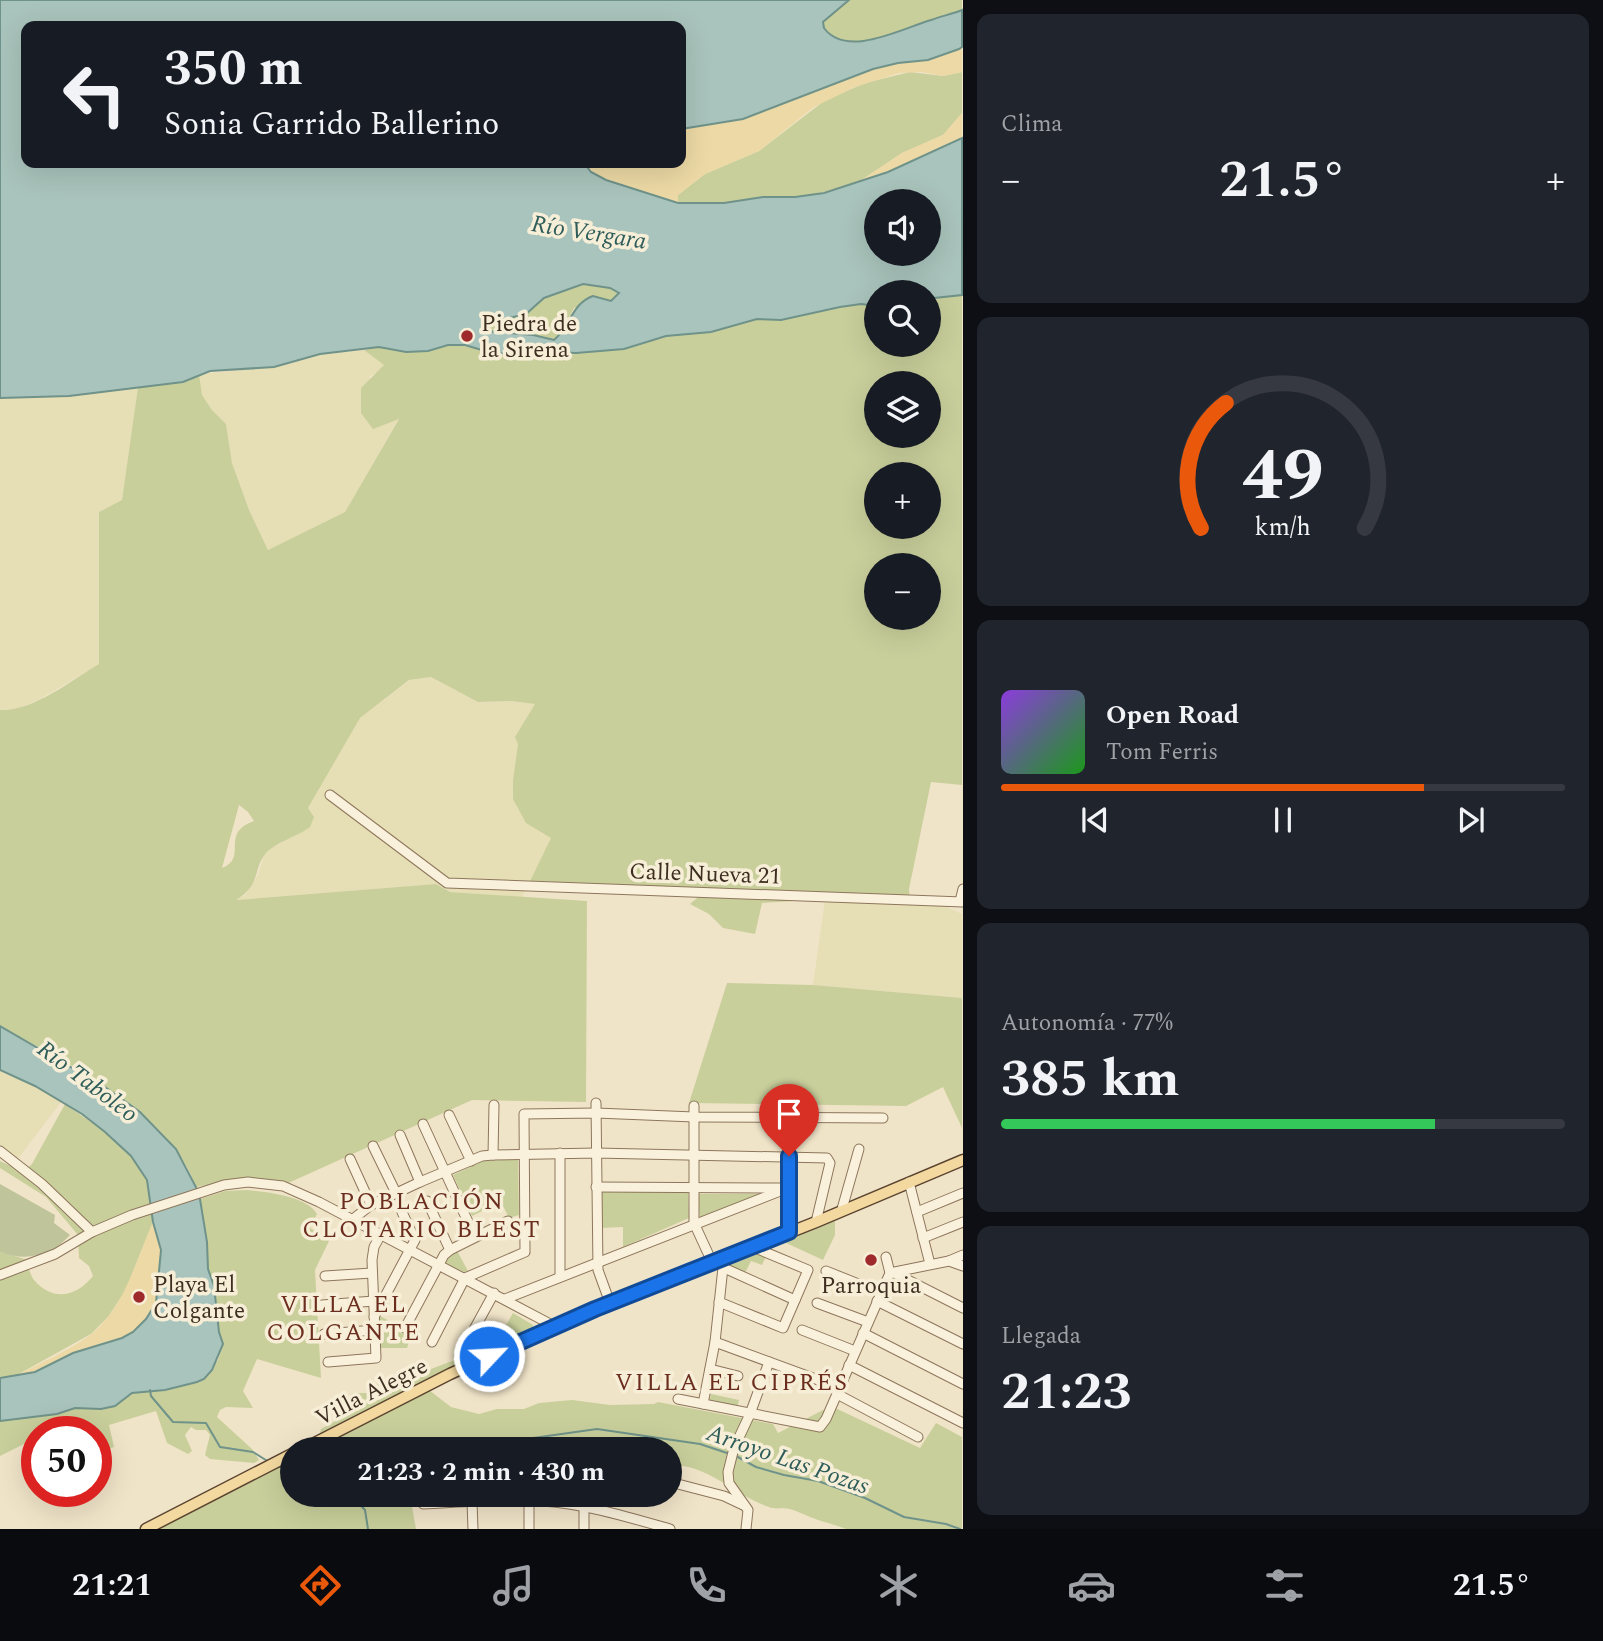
<!DOCTYPE html>
<html lang="es">
<meta charset="utf-8">
<style>
body{margin:0;font-family:Spectral,serif;background:#20242c;color:#f1f3f6;height:100vh;display:flex;flex-direction:column;font-size:26px;white-space:nowrap}
*{box-sizing:border-box;margin:0}
p{font-size:23px;color:#9ea1a6}
.icon{flex:none;width:38px;height:38px;fill:none;stroke:currentColor;stroke-width:2;stroke-linecap:round;stroke-linejoin:round}
.map{position:relative;flex:1;overflow:hidden}
.sheet{display:flex;flex-direction:column;gap:14px;padding:14px;background:#0d0f14;width:640px}
.sheet>*{flex:none}
.guide{position:absolute;left:21px;top:21px;width:665px;height:147px;border-radius:14px;box-shadow:0 7px 28px #0002;background:#171b24;color:#f1f3f6;overflow:hidden}
.controls{position:absolute;left:864px;top:189px;display:grid;gap:14px}
.controls a{display:grid;place-items:center;width:77px;height:77px;border-radius:50%;background:#171b24;box-shadow:0 7px 28px #0002;font-size:35px}
.speed{position:absolute;left:21px;top:1416px;display:flex;gap:14px;font-size:35px;font-weight:700;text-align:center}
.speed>*{display:grid;place-content:center;width:91px;height:91px;border-radius:50%;background:#171b24;box-shadow:0 7px 28px #0002;line-height:1}
.speed .limit{border:10px solid #d22;background:#fff;color:#111}
.pin{position:absolute;display:grid;place-items:center;width:60px;height:60px;color:#fff;margin:-72px -30px;border-radius:50% 50% 50% 0;rotate:-45deg;box-shadow:0 0 7px #0007}
.pin .icon{rotate:45deg}
.me{position:absolute;width:77px;margin:-38px;rotate:65deg;stroke-linejoin:round;filter:drop-shadow(0 0 5px #0008)}
.turn{display:flex;align-items:center;gap:24px;height:147px;padding:0 28px;font-size:32px}
.turn .icon{width:91px;height:91px;stroke-width:2.5}
.turn b{display:block;font-size:49px;line-height:60px}
.big{font-size:52px;font-weight:700;line-height:1.1}
.sheet .card{flex:1;display:flex;flex-direction:column;justify-content:center;gap:10px;min-width:0;padding:0 24px;border-radius:14px;background:#20242c}
.sheet .dial{align-items:center;gap:0}
.dial svg{height:182px;overflow:visible;fill:none;stroke:#363941;stroke-width:7;stroke-linecap:round;text-anchor:middle}
.dial text{fill:#f1f3f6;stroke:none}
.song{display:flex;align-items:center;gap:21px}
.cover{width:84px;height:84px;border-radius:10px;background:linear-gradient(135deg,hsl(270 70% 55%),hsl(120 70% 35%))}
.played{height:7px;border-radius:4px;background:linear-gradient(90deg,#ea580c 75%,#363941 75%)}
.keys{display:flex;justify-content:space-around;direction:ltr}
.heat{display:flex;justify-content:space-between;align-items:center;font-size:38px;direction:ltr}
.charge{height:10px;border-radius:5px;background:linear-gradient(90deg,#34c759 77%,#363941 0)}
.trip{position:absolute;left:280px;top:1437px;width:402px;height:70px;border-radius:35px;background:#171b24;box-shadow:0 7px 28px #0002;font-weight:700;line-height:70px;text-align:center}
.tab-bar{display:flex;height:112px;justify-content:space-around;align-items:center;background:#090b0e;color:#9ea1a6}
.tab-bar .icon{width:49px;height:49px}
.tab-bar .on{color:#ea580c}
.tab-bar b{font-size:32px;color:#f1f3f6}
main{display:flex;flex:1;min-height:0}
.map>svg:first-child{display:block}
</style>
<main>
<div class="map">
<svg width="963" height="1529" viewBox="0 0 963 1529">
<rect width="100%" height="100%" fill="#f0e4c8"/>
<!-- farmland -->
<g fill="#e6deb5">
<polygon points="364,350 384,365 382,369 369,377 399,418 345,512 268,550 249,510 232,463 226,424 212,410 202,395 199,374 274,367 320,354"/>
<polygon points="138,387 122,500 99,512 99,664 40,699 19,708 0,710 0,398 69,396"/>
<polygon points="431,677 478,702 511,701 536,704 516,737 518,744 513,780 552,837 522,897 450,892 436,884 234,900 245,895 258,875 264,855 272,848 310,827 308,808 360,718 410,680"/>
<polygon points="825,900 910,902 947,907 962,914 962,998 813,985"/>
<polygon points="0,1070 35,1086 61,1102 17,1160 0,1147"/>
</g>
<!-- green -->
<g fill="#c9cf9b" fill-rule="evenodd">
<path d="M849,0h113v10c-10,4 -20,6 -31,10 -28,8 -84,39 -107,7l-1,-5z"/>
<polygon points="910,72 943,76 962,72 962,113 943,135 902,153 857,183 808,196 763,197 724,203 678,203 678,195 705,174 759,151 824,101 865,83"/>
<polygon points="583,284 610,288 619,293 611,301 600,298 574,308 562,331 554,340 533,335 485,331 483,328 487,323 534,308 544,298"/>
<path d="M962,295v490l-31,-3 -22,107 1,13 -100,-2 -48,3 -7,31 -32,-6 -14,-14 -19,-10 19,-16 -179,-7 21,-43 -25,-15 -13,-24v-19l5,-36 -3,-7 20,-33 -24,-3 -33,1 -47,-25 -22,3 -49,38 -52,90 6,9 -4,10c-12,9 -35,16 -44,26 -14,17 -4,31 -30,47l200,-16 14,8 137,9 -1,201 -114,-2 -188,85 -37,-7 -51,9c-26,-76 -130,-124 -196,-161v-316c34,1 70,-29 99,-46v-152l23,-12 16,-113 45,-5 16,-8 3,21 10,15 14,14 6,39 17,47 19,40 77,-38 54,-93 -26,10 -12,-16v-25l23,-23 -20,-15 15,-3 27,5 22,-1 27,-7 10,1 30,9 29,-3 52,2 48,-4 55,-16 32,-1 47,-13 23,1 59,-13 21,-3 16,2v39h52v-47zM877,383h52v53h-52zM877,474h52v53h-52zM877,565h52v53h-52zM239,805l9,7 6,9c-35,12 -5,37 -32,47z"/>
<polygon points="727,983 813,985 962,998 962,1128 943,1087 906,1106 689,1103"/>
<path d="M65,1104l40,28 30,29 12,19 6,42 -28,69 -17,26 -17,17 -74,41 -17,3v-126l25,7c3,6 5,16 9,21 19,22 42,17 59,-4l-4,-10 -10,-8 -1,-23 -32,-38 -46,-29v-7l23,11 9,-8z"/>
<polygon points="518,1159 519,1215 509,1218 501,1202 472,1216 453,1175 483,1161"/>
<path d="M247,1190c20,2 60,6 70,24l-7,14 20,11 -15,31 6,108 -64,-19 -14,32 10,17 -27,-1 -6,3 -3,7 35,32 7,11 -5,3 -44,-4 -5,-4 5,-20 -4,-5h-10l-5,-3 -6,8 7,16 -4,3 -21,-11 -11,-32 -47,14 5,22 -18,6v-21l-23,-1 -4,-6 -31,3 -8,13 -30,15v-35l57,-7 10,-5 54,-7 11,-9 33,-3 39,-11 14,-19 5,-16 -4,-12 -5,-46 -6,-17 -1,-27 -7,-43 25,-8z"/>
<polygon points="602,1191 688,1193 689,1218 623,1247 623,1227 601,1228"/>
<polygon points="697,1194 764,1194 700,1217"/>
<polygon points="835,1221 835,1235 823,1260 784,1242"/>
<polygon points="456,1249 468,1271 465,1273 445,1263"/>
<polygon points="757,1251 767,1254 762,1265 751,1261 745,1273 729,1266 728,1264"/>
<path d="M513,1313l20,12 -2,7 -66,29 -145,72 1,-4 46,-25 -17,-9 3,-2h14l5,-10c20,8 65,-20 89,-24l12,-21 11,5 16,-7z"/>
<polygon points="380,1316 412,1333 407,1348 380,1348 378,1318"/>
<path d="M429,1390l22,17 28,7 18,-5h27l15,-6 33,-3 38,5 44,-1 4,-2 115,22 5,9 53,-27 89,42 16,-25 26,14v92h-116c-12,-5 -25,-7 -36,-12 -7,-3 -13,-6 -20,-8 -7,-2 -15,1 -21,-2 -35,-12 -61,-43 -99,-42v-16h-358z"/>
<polygon points="711,1394 739,1400 737,1409 709,1402"/>
<polygon points="292,1459 292,1494 410,1495 416,1529 157,1529"/>
</g>
<!-- sand -->
<g fill="#ecd9a5">
<path d="M962,47v25l-19,4 -22,-4 -22,1 -44,14 -41,20 -55,44 -54,23 -27,21v8c-25,-8 -80,-20 -94,-40h97v-34l62,-10 130,-50 25,-6 35,-4z"/>
<polygon points="962,113 962,138 904,166 857,183 902,153 943,135"/>
<path d="M153,1222l8,28 -2,39 -3,14 -10,16 -13,13 -11,6 -21,5 -66,29 -18,3c24,-12 50,-24 72,-39 35,-26 47,-76 64,-114z"/>
</g>
<!-- cemetery -->
<path fill="#bfc49a" d="M0,1184l55,31 -1,8 16,12c-19,21 -44,27 -70,17z"/>
<!-- water -->
<g fill="#a9c4bc" stroke="#6f938a" stroke-width="2" fill-rule="evenodd">
<path d="M0,0h849l-26,22 1,6c23,31 79,0 107,-8 11,-4 21,-6 31,-10v37l-3,2 -31,11 -30,3 -25,6 -130,50 -62,10v-103h-655v137h558l7,9 15,8 72,23h46l39,-6h32l29,-4 64,-21 74,-34v157l-28,3h-5v-6h-52v14l-16,-2 -21,3 -59,13 -24,-1 -46,13 -45,4 -42,13 -48,4 -52,-2 -29,3 -30,-9h-17l-20,6 -22,1 -27,-5 -59,7 -46,13 -64,4 -27,11 -114,14 -69,2zM877,201h52v53h-52zM583,284l27,4 9,5 -8,8 -18,-5c-22,8 -22,30 -39,44l-21,-5 -47,-4 -3,-3 4,-5 39,-9 18,-16z"/>
<polygon points="0,1026 105,1087 140,1112 176,1149 199,1193 207,1242 208,1269 214,1286 219,1332 223,1344 212,1370 204,1379 197,1382 165,1390 132,1393 115,1406 101,1409 75,1408 57,1414 0,1421 0,1378 35,1372 73,1353 122,1338 133,1332 146,1319 156,1303 161,1250 153,1222 147,1180 131,1156 105,1132 82,1114 35,1086 0,1070"/>
</g>
<g fill="none" stroke-linecap="round" stroke-linejoin="round">
<!-- stream -->
<g stroke="#6f938a" stroke-width="2">
<polyline points="150,1390 151,1396 173,1422 206,1423 220,1447 253,1452 269,1462"/>
<polyline points="394,1449 484,1445 597,1429 700,1444 727,1453"/>
<polyline points="736,1456 756,1467 784,1475 818,1481 865,1498 904,1517 946,1524 960,1529"/>
<polyline points="277,1466 292,1471"/>
<polyline points="350,1494 365,1510 368,1529"/>
</g>
<!-- minor casing -->
<g stroke="#8d765c" stroke-width="11">
<g id="minor">
<polyline points="330,795 447,883 963,902"/>
<polyline points="960,901 963,889"/>
<polyline points="596,1103 598,1270 610,1303"/>
<polyline points="694,1106 694,1223 712,1262"/>
<polyline points="449,1115 471,1161"/>
<polyline points="789,1118 789,1232"/>
<polyline points="423,1124 475,1237"/>
<polyline points="400,1135 420,1182"/>
<polyline points="373,1146 396,1193"/>
<polyline points="0,1151 42,1184 92,1232"/>
<polyline points="560,1153 560,1276"/>
<polyline points="493,1155 494,1105"/>
<polyline points="350,1159 371,1205"/>
<polyline points="909,1182 930,1264"/>
<polyline points="596,1187 780,1188"/>
<polyline points="427,1201 450,1250"/>
<polyline points="842,1209 859,1149"/>
<polyline points="917,1212 963,1193"/>
<polyline points="353,1219 371,1205 420,1182 482,1156 493,1155 596,1153 827,1158 830,1163 816,1222"/>
<polyline points="923,1238 963,1222"/>
<polyline points="886,1257 890,1273"/>
<polyline points="949,1261 963,1255"/>
<polyline points="724,1268 795,1300"/>
<polyline points="826,1271 881,1293"/>
<polyline points="894,1273 963,1308"/>
<polyline points="0,1275 55,1254 92,1232 132,1215 224,1185 248,1182 283,1186 319,1202 554,1326"/>
<polyline points="325,1276 372,1273"/>
<polyline points="505,1299 788,1188"/>
<polyline points="877,1301 963,1344"/>
<polyline points="719,1302 783,1328 808,1270 753,1247"/>
<polyline points="817,1303 868,1322"/>
<polyline points="322,1305 374,1301"/>
<polyline points="374,1317 415,1240 402,1212"/>
<polyline points="405,1328 444,1255 450,1250 508,1221"/>
<polyline points="802,1330 855,1351"/>
<polyline points="863,1333 963,1384"/>
<polyline points="324,1334 375,1330"/>
<polyline points="432,1342 465,1278 525,1252 524,1114 596,1113 694,1117 883,1118"/>
<polyline points="715,1342 840,1388"/>
<polyline points="459,1357 494,1293"/>
<polyline points="328,1362 376,1358 372,1260 374,1247 381,1234"/>
<polyline points="849,1365 963,1423"/>
<polyline points="710,1369 738,1376"/>
<polyline points="837,1394 918,1437"/>
<polyline points="678,1399 820,1427 826,1419 890,1273 949,1261 963,1266"/>
<polyline points="703,1404 715,1342 724,1258"/>
<polyline points="670,1482 724,1496 743,1505"/>
<polyline points="529,1500 529,1529"/>
<polyline points="472,1501 473,1529"/>
<path d="M423,1504c40,-2 80,-6 120,-3 43,3 85,16 127,28"/>
<polyline points="584,1506 584,1529"/>
<polyline points="746,1529 748,1510 729,1483 728,1472 734,1448 750,1414 769,1362"/>
</g>
</g>
<!-- major casing -->
<g stroke="#5b4430" stroke-width="13">
<g id="major">
<polyline points="303,1449 450,1374 554,1326 816,1222 963,1160"/>
<polyline points="146,1529 292,1454"/>
</g>
</g>
<!-- minor -->
<use href="#minor" stroke="#faf1dc" stroke-width="9"/>
<!-- major -->
<use href="#major" stroke="#f3d9a0" stroke-width="10"/>
</g>
<g fill="none" stroke-linecap="round" stroke-linejoin="round">
<!-- route casing -->
<g stroke="#114b97" stroke-width="18">
<polyline id="route" points="489,1356 595,1309 789,1232 789,1156"/>
</g>
<!-- route -->
<use href="#route" stroke="#1a73e8" stroke-width="12"/>
</g>
<!-- markers -->
<g fill="#9e2a2b" stroke="#f7eed8" stroke-width="2.5">
<circle cx="467" cy="336" r="7"/>
<circle cx="871" cy="1260" r="7"/>
<circle cx="139" cy="1297" r="7"/>
</g>
<g text-anchor="middle" stroke-width="7" stroke-linejoin="round" paint-order="stroke">
<!-- poi labels -->
<g font-size="23" fill="#3d2e20" stroke="#f7eed8" text-anchor="start">
<text x="481" y="331">Piedra de<tspan x="481" dy="26">la Sirena</tspan></text>
<text x="153" y="1292">Playa El<tspan x="153" dy="26">Colgante</tspan></text>
<text x="871" y="1293" text-anchor="middle">Parroquia</text>
</g>
<!-- street labels -->
<g font-size="23" fill="#3d2e20" stroke="#f7eed8">
<text transform="translate(705 873) rotate(2)" y="8">Calle Nueva 21</text>
<text transform="translate(371 1391) rotate(-27)" y="8">Villa Alegre</text>
</g>
<!-- water labels -->
<g font-size="24" font-style="italic" fill="#2f5d5a" stroke="#f7eed8">
<text transform="translate(589 232) rotate(9)" y="8">Río Vergara</text>
<text transform="translate(88 1081) rotate(37)" y="8">Río Taboleo</text>
<text transform="translate(788 1459) rotate(19)" y="8">Arroyo Las Pozas</text>
</g>
<!-- neighbourhood labels -->
<g font-size="24" letter-spacing="2" fill="#6b2e1e" stroke="#f7eed8">
<text x="422" y="1209">POBLACIÓN<tspan x="422" dy="28">CLOTARIO BLEST</tspan></text>
<text x="344" y="1312">VILLA EL<tspan x="344" dy="28">COLGANTE</tspan></text>
<text x="732" y="1390">VILLA EL CIPRÉS</text>
</g>
</g>
</svg>
<div class="controls">
<a><svg class="icon" aria-label="sound" viewBox="0 0 24 24"><path d="M4 9h4l5-4v14l-5-4H4zM17 9q2 3 0 6"/></svg></a>
<a><svg class="icon" aria-label="search" viewBox="0 0 24 24"><circle cx="10" cy="10" r="6"/><path d="M15 15l6 6"/></svg></a>
<a><svg class="icon" aria-label="layers" viewBox="0 0 24 24"><path d="M12 4l9 5-9 5-9-5zM3 14l9 5 9-5"/></svg></a>
<a>+</a>
<a>−</a>
</div>
<div class="speed"><div class="limit">50</div></div>
<div class="pin" style="left:789px;top:1156px;background:#d93025"><svg class="icon" aria-label="arrive" viewBox="0 0 24 24"><path d="M6 21V4h12l-3 4 3 4H6"/></svg></div>
<svg class="me" style="left:489px;top:1356px" viewBox="-20 -20 40 40"><circle r="17" fill="#1a73e8" stroke="#fff" stroke-width="3"/><path d="M0-11L8 9 0 5-8 9z" fill="#fff"/></svg>
<div class="trip">21:23 · 2 min · 430 m</div>
<div class="guide">
<div class="turn"><svg class="icon" aria-label="left" viewBox="0 0 24 24"><path d="M17 20v-9H6M10 6l-5 5 5 5"/></svg><div><b>350 m</b>Sonia Garrido Ballerino</div></div>
</div>
</div>
<section class="sheet">
<div class="card"><p>Clima</p>
<div class="heat"><a>−</a><b class="big">21.5°</b><a>+</a></div>
</div>
<div class="card dial"><svg viewBox="0 0 100 80">
<path d="M14 69A42 42 0 1 1 86 69"/>
<path d="M14 69A42 42 0 0 1 25 14" stroke="#ea580c"/>
<text x="50" y="56" font-size="32" font-weight="700">49</text>
<text x="50" y="72" font-size="11">km/h</text>
</svg></div>
<div class="card">
<div class="song"><i class="cover"></i><div><b>Open Road</b><p>Tom Ferris</p></div></div>
<div class="played"></div>
<div class="keys"><svg class="icon" aria-label="previous" viewBox="0 0 24 24"><path d="M18 5L8 12l10 7zM5 5v14"/></svg><svg class="icon" aria-label="pause" viewBox="0 0 24 24"><path d="M8 5v14M16 5v14"/></svg><svg class="icon" aria-label="next" viewBox="0 0 24 24"><path d="M6 5l10 7-10 7zM19 5v14"/></svg></div>
</div>
<div class="card"><p>Autonomía · 77%</p><b class="big">385 km</b><div class="charge"></div></div>
<div class="card"><p>Llegada</p><b class="big">21:23</b></div>
</section>
</main>
<nav class="tab-bar">
<b>21:21</b>
<svg class="icon on" aria-label="directions" viewBox="0 0 24 24"><path d="M12 3l9 9-9 9-9-9zM9 14v-3h6M13 9l2 2-2 2"/></svg>
<svg class="icon" aria-label="music" viewBox="0 0 24 24"><path d="M9 18V5l10-2v13"/><circle cx="6" cy="18" r="3"/><circle cx="16" cy="16" r="3"/></svg>
<svg class="icon" aria-label="phone" viewBox="0 0 24 24"><path d="M5 4h4l2 5-3 2q2 4 5 5l2-3 5 2v4C11 20 4 13 5 4z"/></svg>
<svg class="icon" aria-label="climate" viewBox="0 0 24 24"><path d="M12 3v18M4 7l16 10M4 17L20 7"/></svg>
<svg class="icon" aria-label="car" viewBox="0 0 24 24"><path d="M5 17H2v-5l4-1 3-4h7l3 4 3 1v5h-3M9 17h6M6 11h13"/><circle cx="7" cy="17" r="2"/><circle cx="17" cy="17" r="2"/></svg>
<svg class="icon" aria-label="filters" viewBox="0 0 24 24"><path d="M4 7h16M4 17h16"/><circle cx="9" cy="7" r="2"/><circle cx="15" cy="17" r="2"/></svg>
<b>21.5°</b>
</nav>
